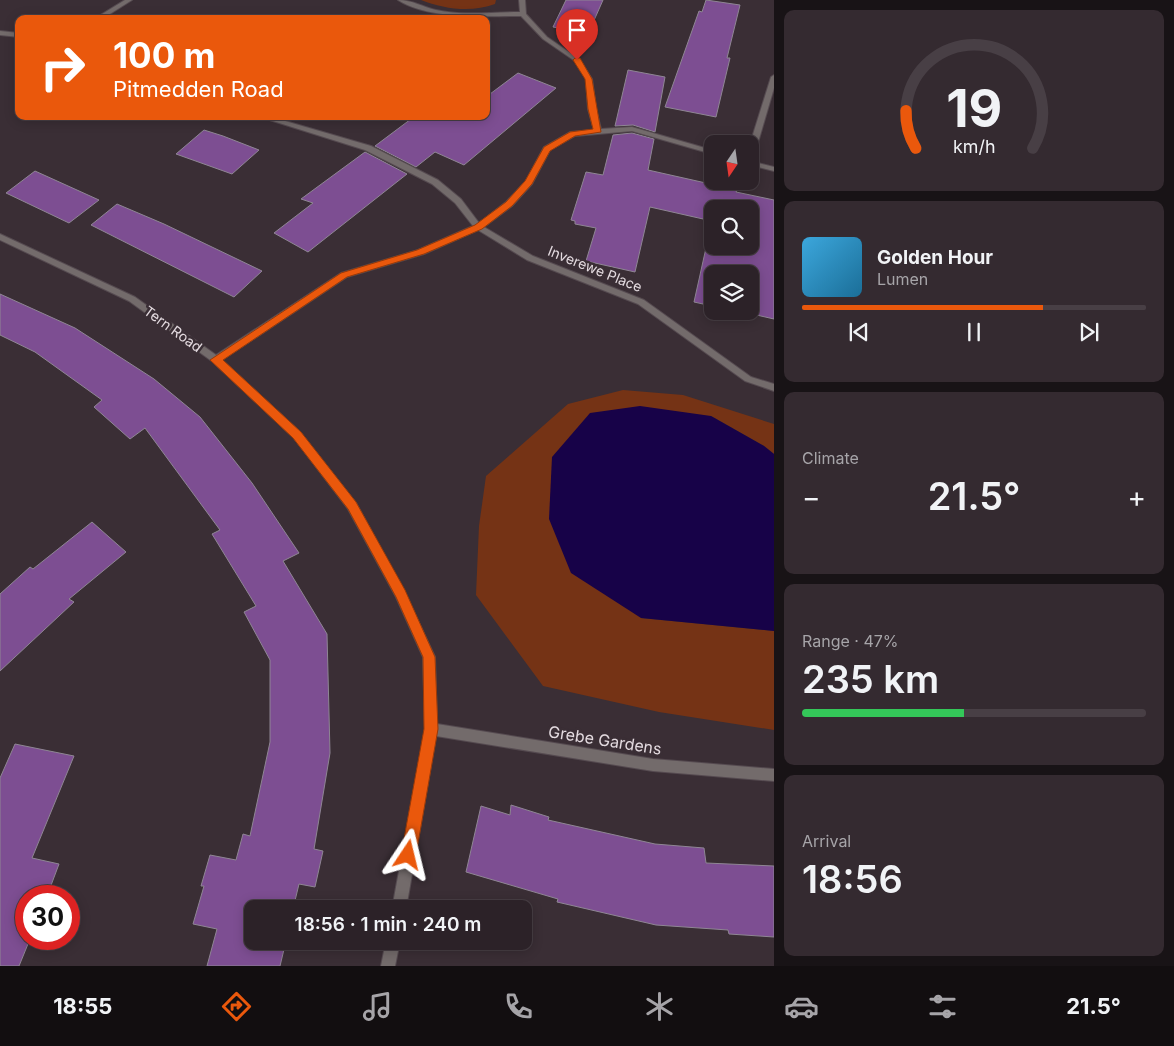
<!DOCTYPE html>
<meta charset="utf-8">
<style>
body{margin:0;font-family:Inter,sans-serif;background:#342a30;color:#f1f3f6;height:100vh;display:flex;flex-direction:column;font-size:19px;white-space:nowrap}
*{box-sizing:border-box;margin:0}
p{font-size:16px;color:#a6a4a8}
.icon{flex:none;width:28px;height:28px;fill:none;stroke:currentColor;stroke-width:2;stroke-linecap:round;stroke-linejoin:round}
.map{position:relative;flex:1;overflow:hidden}
.panel{display:flex;flex-direction:column;gap:10px;padding:10px;background:#181316;width:400px}
.panel>*{flex:none}
.top-card{position:absolute;left:15px;top:15px;width:475px;height:105px;border-radius:10px;box-shadow:0 2px 12px #0003,0 0 0 1px #483f45;background:#ea580c;color:#fff;overflow:hidden}
.needle{width:32px;rotate:193deg}
.buttons{position:absolute;left:704px;top:135px;display:grid;gap:10px}
.buttons a{display:grid;place-items:center;width:55px;height:55px;border-radius:10px;background:#2c2228;box-shadow:0 2px 12px #0003,0 0 0 1px #483f45;font-size:25px}
.speed{position:absolute;left:15px;top:885px;display:flex;gap:10px;font-size:25px;font-weight:700;text-align:center}
.speed>*{display:grid;place-content:center;width:65px;height:65px;border-radius:50%;background:#2c2228;box-shadow:0 2px 12px #0003,0 0 0 1px #483f45;line-height:1}
.speed .limit{border:8px solid #d22;background:#fff;color:#111}
.pin{position:absolute;display:grid;place-items:center;width:42px;height:42px;color:#fff;margin:-51px -21px;border-radius:50% 50% 50% 0;rotate:-45deg;box-shadow:0 0 5px #0007}
.pin .icon{rotate:45deg}
.me{position:absolute;width:55px;margin:-28px;rotate:10deg;stroke-linejoin:round;filter:drop-shadow(0 0 4px #0008)}
.turn{display:flex;align-items:center;gap:18px;height:105px;padding:0 15px;font-size:22px}
.turn .icon{width:65px;height:65px;stroke-width:2.5}
.turn b{display:block;font-size:35px;line-height:42px}
.big{font-size:38px;font-weight:600;line-height:1.1}
.panel .widget{flex:1;display:flex;flex-direction:column;justify-content:center;gap:8px;min-width:0;padding:0 18px;border-radius:10px;background:#342a30}
.panel .dial{align-items:center;gap:0}
.dial svg{height:130px;overflow:visible;fill:none;stroke:#483f45;stroke-width:7;stroke-linecap:round;text-anchor:middle}
.dial text{fill:#f1f3f6;stroke:none}
.song{display:flex;align-items:center;gap:15px}
.cover{width:60px;height:60px;border-radius:8px;background:linear-gradient(135deg,hsl(200 70% 55%),hsl(200 70% 35%))}
.played{height:5px;border-radius:2px;background:linear-gradient(90deg,#ea580c 70%,#483f45 70%)}
.keys{display:flex;justify-content:space-around;direction:ltr}
.heat{display:flex;justify-content:space-between;align-items:center;font-size:28px;direction:ltr}
.charge{height:8px;border-radius:4px;background:linear-gradient(90deg,#34c759 47%,#483f45 0)}
.trip{position:absolute;left:244px;top:900px;width:288px;height:50px;border-radius:10px;background:#2c2228;box-shadow:0 2px 12px #0003,0 0 0 1px #483f45;font-weight:600;line-height:50px;text-align:center}
.menu{display:flex;height:80px;justify-content:space-around;align-items:center;background:#120e10;color:#a6a4a8}
.menu .icon{width:35px;height:35px}
.menu .on{color:#ea580c}
.menu b{font-size:22px;color:#f1f3f6}
main{display:flex;flex:1;min-height:0}
.map>svg:first-child{display:block}
</style>
<main>
<div class="map">
<svg width="774" height="966" viewBox="0 0 774 966">
<rect width="100%" height="100%" fill="#3a2e35"/>
<!-- green -->
<g fill="#753315">
<path d="M421,0h75l-1,4c-24,9 -51,5 -74,-4z"/>
<polygon points="623,390 683,395 774,424 774,454 764,446 711,416 641,618 774,631 774,730 659,712 543,686 476,595 479,526 486,476 568,404"/>
</g>
<!-- water -->
<polygon fill="#170248" points="640,406 711,416 764,446 774,454 774,631 641,618 571,573 549,519 552,457 590,413"/>
<!-- building -->
<g fill="#7d4e92" stroke="#8f8694" fill-rule="evenodd">
<polygon points="566,0 603,0 588,34 553,27"/>
<polygon points="706,0 740,5 727,58 730,58 716,117 665,107 699,11 702,12"/>
<polygon points="628,70 665,77 655,132 633,125 615,126"/>
<polygon points="518,73 556,88 464,165 435,152 416,167 375,146 415,116 486,116 486,97"/>
<polygon points="204,130 223,136 259,150 232,174 176,154"/>
<path d="M632,133l22,6 -6,31 89,20 -1,2 38,8v119l-35,-8h11v-37h-38v32l-18,-4 18,-81 -62,-14 -15,65 -49,-11 10,-33 -21,-4v-3l-4,-1 15,-48 17,3 10,-40zM712,209h38v37h-38z"/>
<polygon points="365,152 407,174 308,252 274,233 313,203 301,199"/>
<polygon points="35,171 99,200 69,223 6,193"/>
<polygon points="117,204 164,224 262,271 234,297 91,225"/>
<polygon points="0,294 75,328 154,379 200,417 252,483 299,553 283,561 327,634 330,753 314,849 323,851 315,887 299,884 293,909 252,909 252,941 286,941 280,966 207,966 217,929 193,924 204,886 201,886 210,855 236,860 243,834 250,836 270,742 270,660 244,612 256,606 212,534 220,530 145,428 130,439 94,407 102,400 35,352 0,335"/>
<polygon points="92,522 126,552 69,599 74,602 0,671 0,594 30,567 33,569"/>
<polygon points="15,744 74,756 32,858 59,864 47,896 26,896 26,939 30,939 19,966 0,966 0,778"/>
<polygon points="511,805 549,817 548,820 655,844 704,848 706,863 774,866 774,937 729,934 728,930 656,925 557,902 558,899 466,872 481,806 510,815"/>
</g>
<g fill="none" stroke-linecap="round" stroke-linejoin="round">
<!-- minor casing -->
<g stroke="#554a50" stroke-width="2">
<g id="minor">
<polygon points="125,0 132,0 102,19 94,19"/>
<path d="M398,0c14,0 25,7 38,10 25,6 58,2 84,2l-1,-12h6l1,14 21,23 32,22 13,20 4,30 5,20 31,-2 80,23v4l-80,-23 -57,5 -25,14 -18,34 -20,22 -28,21 49,29 111,44 107,77 23,7v7l-29,-10 -107,-77 -111,-44 -49,-30 -54,24 -77,23 -125,83 78,72 56,71 48,88 31,66 2,67 216,35 121,10v12l-121,-10 -217,-35 -30,173h-14l33,-180 -2,-72 -27,-60 -48,-88 -54,-71 -81,-76 -84,-61 -129,-61v-6l135,63 81,58 125,-82 77,-23 55,-24 -18,-23 -23,-19 -67,-34 -108,-34h11l103,30 67,34 23,19 18,24 27,-21 20,-21 18,-34 26,-15 24,-2 -6,-21 -2,-30 -11,-18 -32,-22 -22,-23c-36,0 -92,4 -123,-16z"/>
<polygon points="0,31 19,33 19,37 0,35"/>
<polygon points="774,75 774,88 754,156 750,158 750,144 771,77"/>
<polygon points="750,161 774,167 774,171 750,165"/>
<polygon points="386,941 400,941 395,966 381,966"/>
</g>
</g>
<!-- minor -->
<use href="#minor" fill="#736b6b" fill-rule="evenodd"/>
</g>
<!-- route -->
<polygon fill="#ea580c" stroke="#983908" points="575,58 580,58 592,79 601,132 575,136 550,151 532,184 512,206 482,229 424,254 347,277 223,360 301,432 356,502 405,590 435,657 438,729 416,855 414,860 408,862 403,860 401,855 424,729 423,657 396,597 348,509 293,438 210,360 341,273 417,250 475,225 506,202 525,181 544,147 570,132 593,129 588,109 585,79 573,60"/>
<g text-anchor="middle" stroke-width="5" stroke-linejoin="round" paint-order="stroke">
<!-- street labels -->
<g font-size="14" fill="#e4dbe0" stroke="#3a2e35">
<text transform="translate(595 269) rotate(22)" y="5">Inverewe Place</text>
<text transform="translate(173 329) rotate(36)" y="5">Tern Road</text>
</g>
<!-- near-street labels -->
<g font-size="16" fill="#e4dbe0" stroke="#3a2e35">
<text transform="translate(605 740) rotate(9)" y="6">Grebe Gardens</text>
</g>
</g>
</svg>
<div class="buttons">
<a><svg class="needle" viewBox="-14 -14 28 28"><path d="M0-13l5 13h-10z" fill="#e53935"/><path d="M0 13l5-13h-10z" fill="#a6a4a8"/></svg></a>
<a><svg class="icon" aria-label="search" viewBox="0 0 24 24"><circle cx="10" cy="10" r="6"/><path d="M15 15l6 6"/></svg></a>
<a><svg class="icon" aria-label="layers" viewBox="0 0 24 24"><path d="M12 4l9 5-9 5-9-5zM3 14l9 5 9-5"/></svg></a>
</div>
<div class="speed"><div class="limit">30</div></div>
<div class="pin" style="left:577px;top:60px;background:#d93025"><svg class="icon" aria-label="arrive" viewBox="0 0 24 24"><path d="M6 21V4h12l-3 4 3 4H6"/></svg></div>
<svg class="me" style="left:408px;top:855px" viewBox="-20 -20 40 40"><path d="M0-17L14 15 0 8-14 15z" fill="#ea580c" stroke="#fff" stroke-width="4"/></svg>
<div class="trip">18:56 · 1 min · 240 m</div>
<div class="top-card">
<div class="turn"><svg class="icon" aria-label="right" viewBox="0 0 24 24"><path d="M7 20v-9h11M14 6l5 5-5 5"/></svg><div><b>100 m</b>Pitmedden Road</div></div>
</div>
</div>
<section class="panel">
<div class="widget dial"><svg viewBox="0 0 100 80">
<path d="M14 69A42 42 0 1 1 86 69"/>
<path d="M14 69A42 42 0 0 1 8 46" stroke="#ea580c"/>
<text x="50" y="56" font-size="32" font-weight="700">19</text>
<text x="50" y="72" font-size="11">km/h</text>
</svg></div>
<div class="widget">
<div class="song"><i class="cover"></i><div><b>Golden Hour</b><p>Lumen</p></div></div>
<div class="played"></div>
<div class="keys"><svg class="icon" aria-label="previous" viewBox="0 0 24 24"><path d="M18 5L8 12l10 7zM5 5v14"/></svg><svg class="icon" aria-label="pause" viewBox="0 0 24 24"><path d="M8 5v14M16 5v14"/></svg><svg class="icon" aria-label="next" viewBox="0 0 24 24"><path d="M6 5l10 7-10 7zM19 5v14"/></svg></div>
</div>
<div class="widget"><p>Climate</p>
<div class="heat"><a>−</a><b class="big">21.5°</b><a>+</a></div>
</div>
<div class="widget"><p>Range · 47%</p><b class="big">235 km</b><div class="charge"></div></div>
<div class="widget"><p>Arrival</p><b class="big">18:56</b></div>
</section>
</main>
<nav class="menu">
<b>18:55</b>
<svg class="icon on" aria-label="directions" viewBox="0 0 24 24"><path d="M12 3l9 9-9 9-9-9zM9 14v-3h6M13 9l2 2-2 2"/></svg>
<svg class="icon" aria-label="music" viewBox="0 0 24 24"><path d="M9 18V5l10-2v13"/><circle cx="6" cy="18" r="3"/><circle cx="16" cy="16" r="3"/></svg>
<svg class="icon" aria-label="phone" viewBox="0 0 24 24"><path d="M5 4h4l2 5-3 2q2 4 5 5l2-3 5 2v4C11 20 4 13 5 4z"/></svg>
<svg class="icon" aria-label="climate" viewBox="0 0 24 24"><path d="M12 3v18M4 7l16 10M4 17L20 7"/></svg>
<svg class="icon" aria-label="car" viewBox="0 0 24 24"><path d="M5 17H2v-5l4-1 3-4h7l3 4 3 1v5h-3M9 17h6M6 11h13"/><circle cx="7" cy="17" r="2"/><circle cx="17" cy="17" r="2"/></svg>
<svg class="icon" aria-label="filters" viewBox="0 0 24 24"><path d="M4 7h16M4 17h16"/><circle cx="9" cy="7" r="2"/><circle cx="15" cy="17" r="2"/></svg>
<b>21.5°</b>
</nav>
